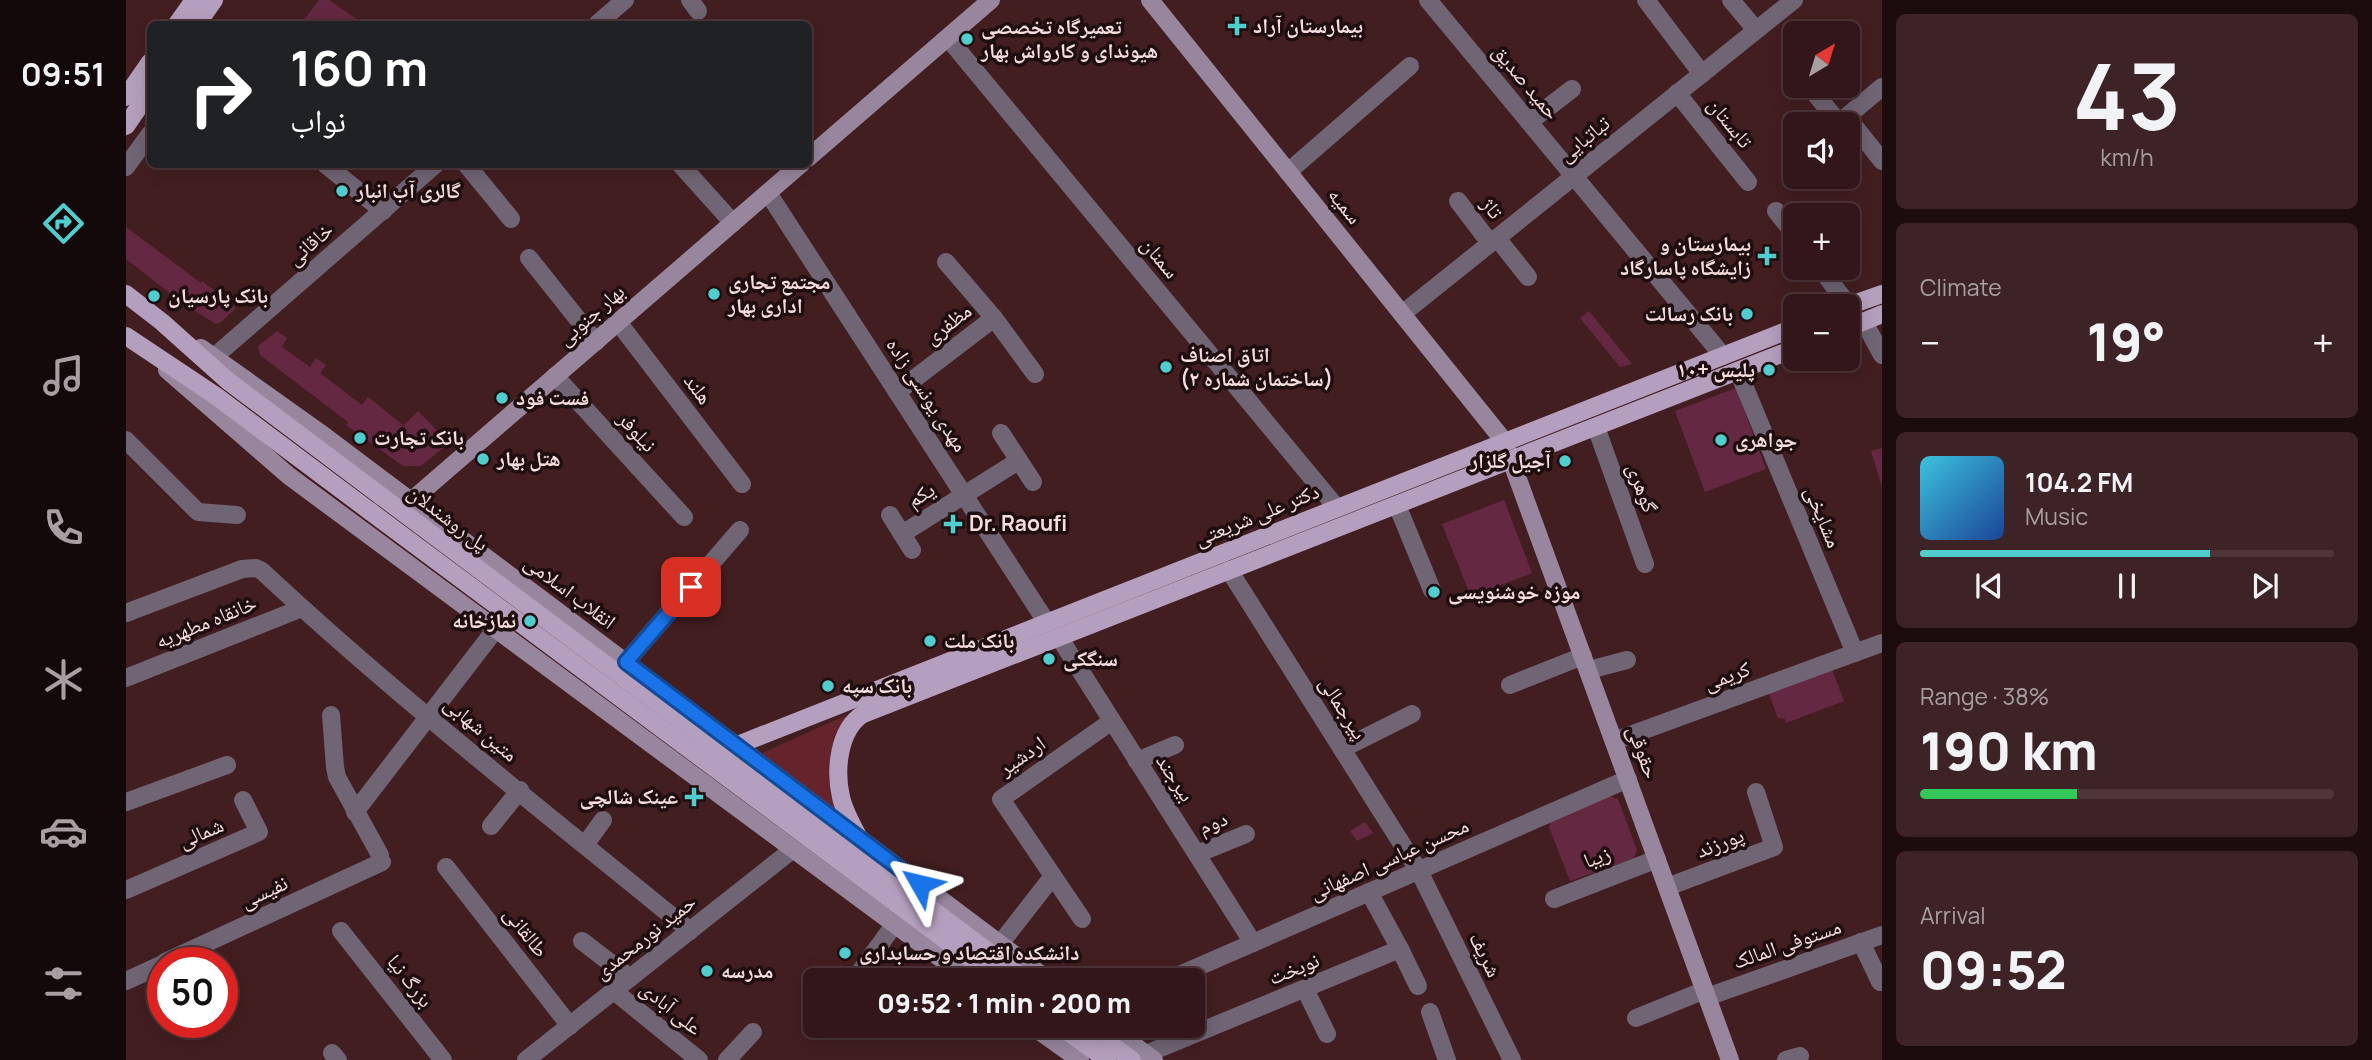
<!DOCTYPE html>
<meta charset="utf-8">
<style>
body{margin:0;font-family:Manrope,"Noto Naskh Arabic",sans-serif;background:#3d2326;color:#f1f3f6;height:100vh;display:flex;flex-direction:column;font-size:26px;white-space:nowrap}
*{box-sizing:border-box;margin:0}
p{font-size:23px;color:#a89fa2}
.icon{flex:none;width:38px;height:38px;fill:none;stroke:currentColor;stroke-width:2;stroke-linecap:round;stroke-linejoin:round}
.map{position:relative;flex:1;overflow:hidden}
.drawer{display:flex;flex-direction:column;gap:14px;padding:14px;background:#1c0c0e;width:490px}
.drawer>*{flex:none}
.guide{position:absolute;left:21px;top:21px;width:665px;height:147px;border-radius:10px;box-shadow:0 4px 18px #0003,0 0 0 2px #4d3538;background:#202124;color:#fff;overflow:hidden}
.needle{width:46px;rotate:38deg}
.buttons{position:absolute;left:1657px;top:21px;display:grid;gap:14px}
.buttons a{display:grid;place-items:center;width:77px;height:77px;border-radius:10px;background:#321619;box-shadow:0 4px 18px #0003,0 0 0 2px #4d3538;font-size:35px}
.speed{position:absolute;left:21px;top:947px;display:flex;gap:14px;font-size:35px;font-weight:700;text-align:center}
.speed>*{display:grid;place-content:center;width:91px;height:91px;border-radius:50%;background:#321619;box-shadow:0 4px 18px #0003,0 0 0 2px #4d3538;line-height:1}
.speed .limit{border:10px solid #d22;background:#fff;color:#111}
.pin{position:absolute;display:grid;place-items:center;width:60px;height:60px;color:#fff;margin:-30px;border-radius:14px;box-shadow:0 4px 10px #0006}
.me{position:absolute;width:77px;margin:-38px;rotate:307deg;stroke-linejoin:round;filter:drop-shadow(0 0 5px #0008)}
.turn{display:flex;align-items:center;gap:24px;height:147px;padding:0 28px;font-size:32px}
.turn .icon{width:91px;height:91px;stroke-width:2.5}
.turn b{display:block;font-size:49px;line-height:60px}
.big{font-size:52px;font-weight:800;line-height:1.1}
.drawer .widget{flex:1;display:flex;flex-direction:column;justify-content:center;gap:10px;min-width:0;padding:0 24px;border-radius:10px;background:#3d2326}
.drawer .dial{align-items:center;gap:0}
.dial b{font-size:91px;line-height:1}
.song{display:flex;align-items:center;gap:21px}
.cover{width:84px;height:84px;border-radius:10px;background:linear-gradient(135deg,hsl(190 70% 55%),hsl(220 70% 35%))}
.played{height:7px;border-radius:4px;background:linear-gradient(90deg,#52cdce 70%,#4d3538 70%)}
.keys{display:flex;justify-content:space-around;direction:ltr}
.heat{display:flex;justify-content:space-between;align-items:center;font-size:38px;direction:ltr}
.charge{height:10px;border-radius:5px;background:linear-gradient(90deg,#34c759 38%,#4d3538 0)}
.trip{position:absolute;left:677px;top:968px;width:402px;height:70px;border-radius:10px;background:#321619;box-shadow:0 4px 18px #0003,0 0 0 2px #4d3538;font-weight:800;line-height:70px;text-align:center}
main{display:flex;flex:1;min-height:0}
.tabs{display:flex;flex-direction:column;width:126px;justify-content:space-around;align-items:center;background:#14090a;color:#a89fa2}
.tabs .icon{width:49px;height:49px}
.tabs .selected{color:#52cdce}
.tabs b{font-size:32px;color:#f1f3f6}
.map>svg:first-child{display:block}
</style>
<main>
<nav class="tabs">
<b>09:51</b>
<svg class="icon selected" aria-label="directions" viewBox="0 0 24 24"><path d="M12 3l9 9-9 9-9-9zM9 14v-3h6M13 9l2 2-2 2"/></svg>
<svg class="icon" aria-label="music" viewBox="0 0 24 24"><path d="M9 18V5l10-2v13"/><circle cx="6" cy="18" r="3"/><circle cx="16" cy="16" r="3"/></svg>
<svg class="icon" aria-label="phone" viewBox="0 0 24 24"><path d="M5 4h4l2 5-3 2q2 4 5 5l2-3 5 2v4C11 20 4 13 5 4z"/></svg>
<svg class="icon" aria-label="climate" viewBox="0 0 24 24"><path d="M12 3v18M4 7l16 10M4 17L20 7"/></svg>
<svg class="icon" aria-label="car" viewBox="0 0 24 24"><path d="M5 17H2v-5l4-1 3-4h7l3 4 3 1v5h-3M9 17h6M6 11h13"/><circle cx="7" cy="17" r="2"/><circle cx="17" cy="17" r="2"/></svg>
<svg class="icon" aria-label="filters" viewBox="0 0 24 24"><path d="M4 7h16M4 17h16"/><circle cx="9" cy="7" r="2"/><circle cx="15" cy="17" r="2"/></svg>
</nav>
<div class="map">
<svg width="1756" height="1060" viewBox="0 0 1756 1060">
<rect width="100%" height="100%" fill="#431e21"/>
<!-- green -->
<polygon fill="#65242c" points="723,714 707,763 713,814 634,754"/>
<!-- building -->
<g fill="#652842">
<polygon points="193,0 203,0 238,24 175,24"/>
<polygon points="0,227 75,283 76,281 110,308 95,322 90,324 58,304 0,259"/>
<polygon points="1463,311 1506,364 1494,367 1454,318"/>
<polygon points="151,331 161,338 156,347 184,367 190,358 200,365 194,373 236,405 242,397 277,425 272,431 292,411 323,443 295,466 277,466 220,425 222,422 134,355 132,346"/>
<polygon points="1610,388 1640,469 1579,492 1549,411"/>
<polygon points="1756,448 1756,484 1755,484 1745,451"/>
<polygon points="1378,500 1406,573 1345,597 1316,524"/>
<polygon points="1705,667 1718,701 1660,723 1659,719 1652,718 1642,691"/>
<polygon points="1483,796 1492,799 1511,850 1507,859 1444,881 1423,827 1425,821"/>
<polygon points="1239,822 1247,833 1231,841 1224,831"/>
</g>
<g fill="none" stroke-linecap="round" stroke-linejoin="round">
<!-- minor -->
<g stroke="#706574" stroke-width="18">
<polyline points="564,0 572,11"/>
<polyline points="1302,0 1597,356"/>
<polyline points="1520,0 1576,74"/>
<polyline points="1605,0 1630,30"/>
<polyline points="471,24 499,0"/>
<polyline points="822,38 1211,508"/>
<polyline points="1683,86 1713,123 1756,87"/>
<polyline points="1551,93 1622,182"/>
<polyline points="1721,117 1756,161"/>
<polyline points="1403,122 1446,89"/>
<polyline points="199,164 257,211"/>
<polyline points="340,164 385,219"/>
<polyline points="554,164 607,223"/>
<polyline points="0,167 24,134"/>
<polyline points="1162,172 1284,66"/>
<polyline points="642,193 921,623"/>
<polyline points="1332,201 1364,243"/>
<polyline points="1650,211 1670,236"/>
<polyline points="1371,238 1402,277"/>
<polyline points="403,258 470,342"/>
<polyline points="820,262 868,318 909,374"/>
<polyline points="1694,268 1723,306"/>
<polyline points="1276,314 1668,0"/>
<polyline points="492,322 616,484"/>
<polyline points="1738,322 1756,355"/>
<polyline points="88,357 310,164"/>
<polyline points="1612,371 1729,653"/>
<polyline points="429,376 558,517"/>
<polyline points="771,392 868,318"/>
<polyline points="1470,427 1519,564"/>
<polyline points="875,433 907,482"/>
<polyline points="0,440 72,512 111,515"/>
<polyline points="1271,505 1306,590"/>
<polyline points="764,515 786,550"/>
<polyline points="776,534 892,461"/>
<polyline points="1103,570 1293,871 1386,1060"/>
<path d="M0,613l116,-44 14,-1 6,3c136,127 284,242 428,360"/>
<polyline points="933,637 1127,943"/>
<polyline points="500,662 614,530"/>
<polyline points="1463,670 1501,660"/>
<polyline points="0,678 176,608"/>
<polyline points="1384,685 1457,656"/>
<polyline points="205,715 209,767 211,777 254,855"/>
<polyline points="1488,741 1756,643"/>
<polyline points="1216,749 1286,714"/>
<polyline points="1011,761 1049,745"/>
<polyline points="0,802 101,765"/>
<polyline points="229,812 369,630"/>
<polyline points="365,826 394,790"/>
<polyline points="459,845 477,820"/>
<polyline points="1071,854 1120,834"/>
<polyline points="320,867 444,1026"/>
<polyline points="1541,887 1648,847 1630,792"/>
<polyline points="0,890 133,832 117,800"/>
<polyline points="1428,899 1531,859"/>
<polyline points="956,919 875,799 986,721"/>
<polyline points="215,931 317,1060"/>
<polyline points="456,941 504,978"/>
<polyline points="1735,942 1754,982"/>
<polyline points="874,944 927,876"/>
<polyline points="1274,949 1292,986"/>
<polyline points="39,962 256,862"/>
<polyline points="728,980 768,925"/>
<polyline points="1042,980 1502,779"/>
<polyline points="0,981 37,964"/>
<polyline points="1179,989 1201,1034"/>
<polyline points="488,991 573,1060"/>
<polyline points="1581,997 1756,935"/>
<polyline points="1304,1012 1321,1060"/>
<polyline points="1510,1018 1579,990"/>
<polyline points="206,1053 212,1060"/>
<polyline points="1020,1054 1274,949 1243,892"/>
<polyline points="601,1060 627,1032"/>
<polyline points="1660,1060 1674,1056"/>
</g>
<!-- tertiary -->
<polyline stroke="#706574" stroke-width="18" points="400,1060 666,850"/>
<!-- secondary -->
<g stroke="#97869e" stroke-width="18">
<polyline points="1024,0 1378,441 1604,1060"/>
<polyline points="682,158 865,0"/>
<polyline points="75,348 193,432 922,980"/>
<polyline points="41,370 163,476 844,980"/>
<polyline points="285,501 675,164"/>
<polyline points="906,1026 954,1060"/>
<polyline points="982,1026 1028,1060"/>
</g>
<!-- primary -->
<g stroke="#b59fbe" stroke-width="18">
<polyline points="51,24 68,0"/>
<polyline points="71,24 88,0"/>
<polyline points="0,97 24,62"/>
<polyline points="0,126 24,91"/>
<polyline points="0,294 36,322 102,381 255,496"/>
<polyline points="1722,306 1756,294"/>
<polyline points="1722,328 1756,314"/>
<polyline points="0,336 90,396 245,512"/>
<polyline points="609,746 1670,327"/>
<path d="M733,838c-7,-13 -15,-27 -18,-41 -6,-26 -3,-67 22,-83l933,-366"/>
<polyline points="934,1026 981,1060"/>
<polyline points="960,1026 1006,1060"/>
</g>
<!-- primary-bridge -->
<g stroke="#b59fbe" stroke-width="18">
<polyline points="255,496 900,980"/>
<polyline points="245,512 873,980"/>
</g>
</g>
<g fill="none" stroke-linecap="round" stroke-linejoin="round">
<!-- route casing -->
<g stroke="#114b97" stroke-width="18">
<polyline id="route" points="565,587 500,662 794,884"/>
</g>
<!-- route -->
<use href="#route" stroke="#1a73e8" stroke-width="12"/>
</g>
<!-- markers -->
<g fill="#52cdce" stroke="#1f0e0f" stroke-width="2.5">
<path d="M1107.5 15.5h7v7h7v7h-7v7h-7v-7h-7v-7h7z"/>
<circle cx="841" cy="39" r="7"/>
<circle cx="216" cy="191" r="7"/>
<path d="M1637.5 245.5h7v7h7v7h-7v7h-7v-7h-7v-7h7z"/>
<circle cx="588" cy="294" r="7"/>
<circle cx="28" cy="296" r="7"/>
<circle cx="1621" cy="314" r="7"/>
<circle cx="1040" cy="367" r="7"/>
<circle cx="1643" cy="370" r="7"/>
<circle cx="376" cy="398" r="7"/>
<circle cx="234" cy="438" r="7"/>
<circle cx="1595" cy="440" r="7"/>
<circle cx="357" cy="459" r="7"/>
<circle cx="1439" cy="461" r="7"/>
<path d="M823.5 513.5h7v7h7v7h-7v7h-7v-7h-7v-7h7z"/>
<circle cx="1308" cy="592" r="7"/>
<circle cx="404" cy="621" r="7"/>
<circle cx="804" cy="641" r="7"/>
<circle cx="923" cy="659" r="7"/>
<circle cx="702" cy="686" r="7"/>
<path d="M564.5 786.5h7v7h7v7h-7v7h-7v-7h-7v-7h7z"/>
<circle cx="719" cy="953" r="7"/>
<circle cx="581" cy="971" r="7"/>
</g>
<g text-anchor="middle" stroke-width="7" stroke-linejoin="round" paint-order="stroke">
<!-- poi labels -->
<g font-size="21" font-weight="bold" fill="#f8ddde" stroke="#1f0e0f" text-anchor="start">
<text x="1127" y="33">بیمارستان آراد</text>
<text x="855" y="34">تعمیرگاه تخصصی<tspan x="855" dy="24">هیوندای و کارواش بهار</tspan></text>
<text x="230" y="198">گالری آب انبار</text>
<text x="1625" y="251" text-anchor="end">بیمارستان و<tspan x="1625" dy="24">زایشگاه پاسارگاد</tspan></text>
<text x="602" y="289">مجتمع تجاری<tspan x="602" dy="24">اداری بهار</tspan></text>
<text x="42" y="303">بانک پارسیان</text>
<text x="1607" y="321" text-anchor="end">بانک رسالت</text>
<text x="1054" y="362">اتاق اصناف<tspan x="1054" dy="24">(ساختمان شماره ۲)</tspan></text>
<text x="1629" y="377" text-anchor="end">پلیس +۱۰</text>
<text x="390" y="405">فست فود</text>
<text x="248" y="445">بانک تجارت</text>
<text x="1609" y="447">جواهری</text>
<text x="371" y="466">هتل بهار</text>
<text x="1425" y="468" text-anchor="end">آجیل گلزار</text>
<text x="843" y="531">Dr. Raoufi</text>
<text x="1322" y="599">موزه خوشنویسی</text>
<text x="390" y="628" text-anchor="end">نمازخانه</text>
<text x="818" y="648">بانک ملت</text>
<text x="937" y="666">سنگکی</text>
<text x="716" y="693">بانک سپه</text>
<text x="552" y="804" text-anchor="end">عينک شالچی</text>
<text x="733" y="960">دانشکده اقتصاد و حسابداری</text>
<text x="595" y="978">مدرسه</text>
</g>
<!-- street labels -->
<g font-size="21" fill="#f8ddde" stroke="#1f0e0f">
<text transform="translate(1400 82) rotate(50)" y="7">حمید صدیق</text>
<text transform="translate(1604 123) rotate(51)" y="7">تابستان</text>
<text transform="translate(1458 139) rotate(-39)" y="7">تباتبایی</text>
<text transform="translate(1219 206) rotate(51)" y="7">سمیه</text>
<text transform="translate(1366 208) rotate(53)" y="7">تاژ</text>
<text transform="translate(184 244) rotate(-41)" y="7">خاقانی</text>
<text transform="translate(1034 258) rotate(50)" y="7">سمنان</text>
<text transform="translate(465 315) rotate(-41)" y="7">بهار جنوبی</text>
<text transform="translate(822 324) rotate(-37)" y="7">مظفری</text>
<text transform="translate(572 389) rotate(53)" y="7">هلند</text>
<text transform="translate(801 395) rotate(57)" y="7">مهدی یونسی زاده</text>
<text transform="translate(511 432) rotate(48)" y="7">نیلوفر</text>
<text transform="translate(1516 488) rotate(70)" y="7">گوهری</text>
<text transform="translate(795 495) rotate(-32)" y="7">یکم</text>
<text transform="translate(1131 515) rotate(-22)" y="7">دکتر علی شریعتی</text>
<text transform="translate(1697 517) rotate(68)" y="7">مشایخی</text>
<text transform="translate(322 518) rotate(37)" y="7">پل روشندلان</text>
<text transform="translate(444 592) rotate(37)" y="7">انقلاب اسلامی</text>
<text transform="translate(80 622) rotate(-22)" y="7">خانقاه مطهریه</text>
<text transform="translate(1601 676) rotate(-20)" y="7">کریمی</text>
<text transform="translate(1217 708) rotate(58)" y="7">پیرجمالی</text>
<text transform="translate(355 729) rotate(40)" y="7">متین شهابی</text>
<text transform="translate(1517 752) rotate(70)" y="7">حقوقی</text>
<text transform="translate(896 756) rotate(-35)" y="7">اردشیر</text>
<text transform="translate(1049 778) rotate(57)" y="7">بیرجند</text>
<text transform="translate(1087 823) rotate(-22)" y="7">دوم</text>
<text transform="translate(75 833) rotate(-23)" y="7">شمالی</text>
<text transform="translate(1594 843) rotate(-21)" y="7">پورزند</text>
<text transform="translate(1471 857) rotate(-21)" y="7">زیبا</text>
<text transform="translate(1263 859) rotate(-24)" y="7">محسن عباسی اصفهانی</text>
<text transform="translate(138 892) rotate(-25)" y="7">نفیسی</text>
<text transform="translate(400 932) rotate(52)" y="7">طالقانی</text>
<text transform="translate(519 937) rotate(-38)" y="7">حمید نورمحمدی</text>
<text transform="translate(1661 944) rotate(-19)" y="7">مستوفی المالک</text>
<text transform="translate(1359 955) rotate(64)" y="7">شریف</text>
<text transform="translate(1168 969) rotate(-22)" y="7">نوبخت</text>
<text transform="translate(284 981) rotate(52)" y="7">بزرگ نیا</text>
<text transform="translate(545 1008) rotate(39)" y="7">علی آبادی</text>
</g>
</g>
</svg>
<div class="buttons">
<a><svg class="needle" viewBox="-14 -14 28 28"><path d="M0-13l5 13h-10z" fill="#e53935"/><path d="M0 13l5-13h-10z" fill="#a89fa2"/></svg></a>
<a><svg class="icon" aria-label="sound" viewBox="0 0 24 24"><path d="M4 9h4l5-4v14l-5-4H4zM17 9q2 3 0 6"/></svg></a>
<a>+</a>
<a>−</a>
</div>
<div class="speed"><div class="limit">50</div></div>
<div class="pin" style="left:565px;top:587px;background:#d93025"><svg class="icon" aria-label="arrive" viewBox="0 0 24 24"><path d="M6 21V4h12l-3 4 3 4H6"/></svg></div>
<svg class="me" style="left:794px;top:884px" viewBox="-20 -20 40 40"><path d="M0-17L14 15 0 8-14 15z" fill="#1a73e8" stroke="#fff" stroke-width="4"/></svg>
<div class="trip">09:52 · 1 min · 200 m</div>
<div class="guide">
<div class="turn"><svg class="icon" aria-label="right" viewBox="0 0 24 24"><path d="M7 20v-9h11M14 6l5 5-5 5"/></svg><div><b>160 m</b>نواب</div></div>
</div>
</div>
<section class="drawer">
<div class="widget dial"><b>43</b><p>km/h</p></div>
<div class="widget"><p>Climate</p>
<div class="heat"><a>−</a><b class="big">19°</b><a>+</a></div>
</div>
<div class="widget">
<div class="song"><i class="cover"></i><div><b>104.2 FM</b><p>Music</p></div></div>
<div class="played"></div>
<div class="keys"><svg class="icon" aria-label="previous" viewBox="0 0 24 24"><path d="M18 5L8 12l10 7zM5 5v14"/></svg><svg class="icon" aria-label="pause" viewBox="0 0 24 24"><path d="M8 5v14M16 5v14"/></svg><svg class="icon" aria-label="next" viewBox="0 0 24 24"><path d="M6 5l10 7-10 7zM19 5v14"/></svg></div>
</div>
<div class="widget"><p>Range · 38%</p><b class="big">190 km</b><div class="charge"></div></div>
<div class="widget"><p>Arrival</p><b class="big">09:52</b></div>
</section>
</main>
